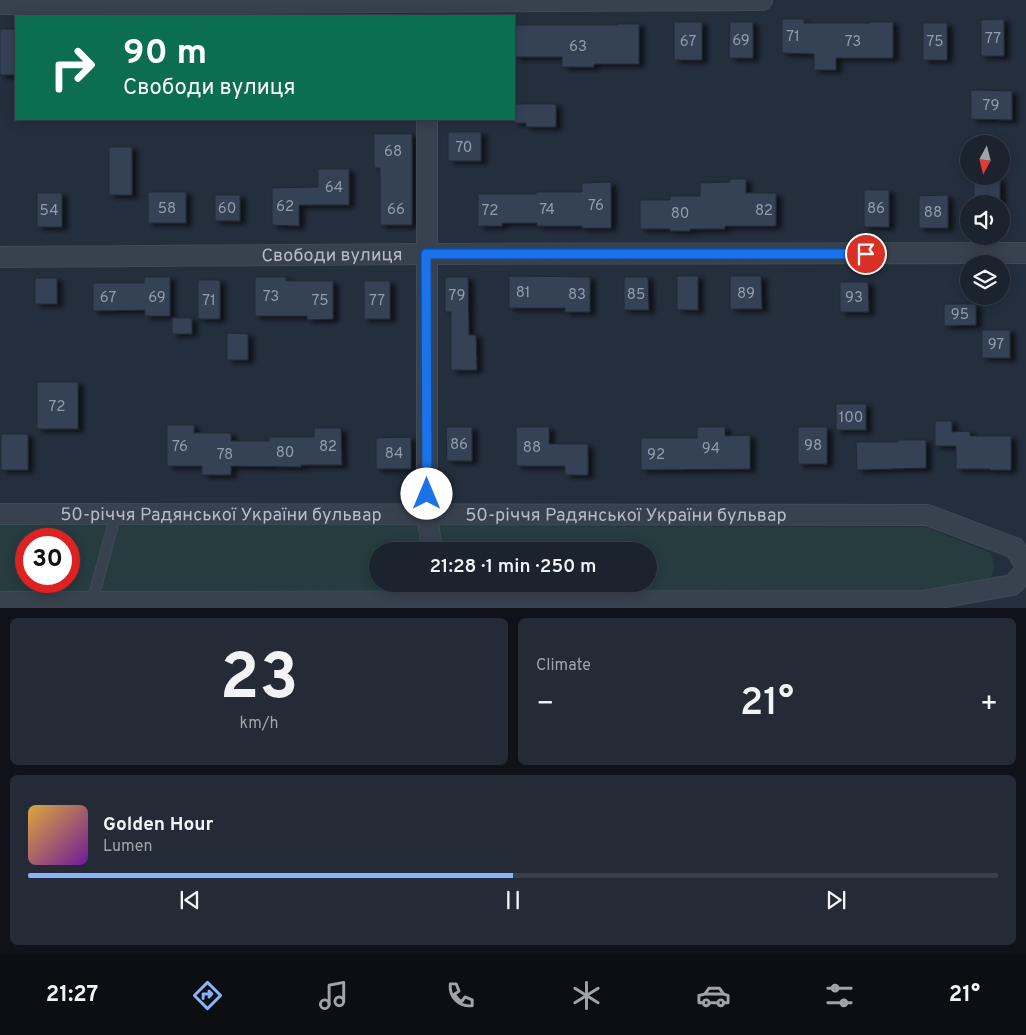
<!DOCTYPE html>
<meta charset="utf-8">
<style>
body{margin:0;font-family:Overpass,sans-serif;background:#242b36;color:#f1f3f6;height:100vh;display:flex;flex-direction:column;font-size:19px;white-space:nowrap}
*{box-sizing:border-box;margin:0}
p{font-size:16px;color:#a0a4aa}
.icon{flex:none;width:28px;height:28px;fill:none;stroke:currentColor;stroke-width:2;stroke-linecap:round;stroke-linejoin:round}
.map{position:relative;height:608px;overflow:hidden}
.panel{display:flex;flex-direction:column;gap:10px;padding:10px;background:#0f1319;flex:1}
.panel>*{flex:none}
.top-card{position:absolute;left:15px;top:15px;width:500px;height:105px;border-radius:0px;box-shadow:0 2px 12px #0003,0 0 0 1px #39404a;background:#0b6e4f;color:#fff;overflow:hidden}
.needle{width:32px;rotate:187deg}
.controls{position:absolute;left:960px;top:135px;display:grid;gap:10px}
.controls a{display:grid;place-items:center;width:50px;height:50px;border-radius:50%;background:#1b232e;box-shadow:0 2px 12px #0003,0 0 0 1px #39404a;font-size:25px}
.speed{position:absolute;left:15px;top:528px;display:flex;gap:10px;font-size:25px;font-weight:700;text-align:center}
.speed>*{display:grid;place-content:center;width:65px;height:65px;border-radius:50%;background:#1b232e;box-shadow:0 2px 12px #0003,0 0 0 1px #39404a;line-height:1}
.speed .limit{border:8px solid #d22;background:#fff;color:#111}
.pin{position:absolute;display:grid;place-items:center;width:42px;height:42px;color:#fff;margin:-21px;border:2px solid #fff;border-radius:50%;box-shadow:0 1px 5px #0007}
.me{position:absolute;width:55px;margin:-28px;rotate:0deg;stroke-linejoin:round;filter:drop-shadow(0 0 4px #0008)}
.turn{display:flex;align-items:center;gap:18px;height:105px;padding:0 25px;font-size:22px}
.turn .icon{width:65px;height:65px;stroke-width:2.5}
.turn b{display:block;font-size:35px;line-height:42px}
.big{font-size:38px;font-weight:600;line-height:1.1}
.panel .card{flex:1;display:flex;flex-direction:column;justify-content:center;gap:8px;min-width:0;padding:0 18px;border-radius:8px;background:#242b36}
.panel .dial{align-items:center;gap:0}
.dial b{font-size:65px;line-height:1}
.song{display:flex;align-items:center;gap:15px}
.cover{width:60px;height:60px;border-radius:8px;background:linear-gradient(135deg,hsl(40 70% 55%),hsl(280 70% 35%))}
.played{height:5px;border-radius:2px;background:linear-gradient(90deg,#8ab4f8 50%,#39404a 50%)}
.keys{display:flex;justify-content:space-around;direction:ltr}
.heat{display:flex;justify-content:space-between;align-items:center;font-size:28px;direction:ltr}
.panel .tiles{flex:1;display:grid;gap:10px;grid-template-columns:1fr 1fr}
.card:last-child{grid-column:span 2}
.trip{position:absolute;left:369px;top:542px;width:288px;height:50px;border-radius:25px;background:#1b232e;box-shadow:0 2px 12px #0003,0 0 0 1px #39404a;font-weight:600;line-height:50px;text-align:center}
.tab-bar{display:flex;height:80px;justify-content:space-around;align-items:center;background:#0b0e12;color:#a0a4aa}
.tab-bar .icon{width:35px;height:35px}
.tab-bar .selected{color:#8ab4f8}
.tab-bar b{font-size:22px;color:#f1f3f6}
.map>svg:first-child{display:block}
</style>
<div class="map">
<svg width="1026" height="608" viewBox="0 0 1026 608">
<defs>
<filter id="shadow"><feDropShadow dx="5.5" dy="3" stdDeviation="2.5" flood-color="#0009"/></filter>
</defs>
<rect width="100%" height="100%" fill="#242f3e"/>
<!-- green -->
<path fill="#263c3f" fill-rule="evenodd" d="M0,525l925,2 66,26 4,15 -6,12 -66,16h-923zM26,539h43v42h-43zM378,551h270v33h-270z"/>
<!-- building -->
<g fill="#364354" stroke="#1f2835" filter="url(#shadow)">
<polygon points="782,19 804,19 804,23 870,23 870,22 893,22 893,58 836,58 836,70 814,70 814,54 782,53"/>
<polygon points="1004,19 1004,56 981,56 981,20"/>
<rect x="674" y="22" width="28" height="38"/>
<polygon points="730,22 753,22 753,58 729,58"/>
<rect x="923" y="23" width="24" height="37"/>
<polygon points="617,24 639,24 639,64 594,64 594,67 562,67 562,57 514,57 514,25 617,25"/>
<rect x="0" y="29" width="16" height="46"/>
<polygon points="971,90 1012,91 1012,120 971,119"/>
<polygon points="514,104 556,104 556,127 526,127 526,123 514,123"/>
<rect x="448" y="132" width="33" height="29"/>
<polygon points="374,134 412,134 412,225 380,225 380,168 374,168"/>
<rect x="109" y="147" width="23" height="48"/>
<polygon points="318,169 349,169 349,205 299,205 299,226 272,225 272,188 318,187"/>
<polygon points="730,179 746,179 746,193 776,193 776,226 725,226 725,229 690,229 690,231 670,231 670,229 640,229 640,200 670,200 670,196 700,196 700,183 730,182"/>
<rect x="974" y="179" width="26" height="25"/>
<polygon points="611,182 611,228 582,228 582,226 537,226 537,223 502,223 502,226 478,226 478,194 536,194 536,192 582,192 582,183"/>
<rect x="864" y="190" width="25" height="37"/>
<rect x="148" y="192" width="38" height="31"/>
<rect x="37" y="193" width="25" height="34"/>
<rect x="215" y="195" width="25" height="26"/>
<polygon points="948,195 948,228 919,228 919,196"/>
<polygon points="509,276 590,277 590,312 565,312 565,308 509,308"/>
<rect x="677" y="276" width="21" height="34"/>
<polygon points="730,276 761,276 762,309 730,309"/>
<polygon points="144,277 170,277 170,316 145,316 145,310 93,311 93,283 144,283"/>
<polygon points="255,277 286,277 286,281 333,281 333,319 307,320 307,316 255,316"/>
<polygon points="445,277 468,277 469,335 476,335 477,370 451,370 451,312 445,312"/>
<polygon points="624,277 648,277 649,310 624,310"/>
<rect x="35" y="278" width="22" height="26"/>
<rect x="198" y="280" width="22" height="39"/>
<rect x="364" y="281" width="26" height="38"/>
<polygon points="840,282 868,282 869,312 840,312"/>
<polygon points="944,304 976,304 976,325 944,326"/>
<rect x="172" y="318" width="20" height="16"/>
<rect x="982" y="330" width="28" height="28"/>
<polygon points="227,333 248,334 248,360 227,360"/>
<rect x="37" y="382" width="41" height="47"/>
<rect x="836" y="404" width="30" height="26"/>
<polygon points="935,421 952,421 952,432 970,431 970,436 1011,436 1011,470 990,470 990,469 956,469 956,446 935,446"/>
<polygon points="167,425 194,425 194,433 231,433 231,441 269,441 269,437 314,437 314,428 341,428 342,465 301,465 301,467 231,466 231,475 202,475 202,466 167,466"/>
<polygon points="446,427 472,427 472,461 447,461"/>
<polygon points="516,427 549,427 549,444 588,444 588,475 565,475 565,466 516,466"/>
<polygon points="697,427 725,427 725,436 750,435 750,469 641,470 641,438 697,438"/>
<rect x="798" y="427" width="29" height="37"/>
<rect x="1" y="434" width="27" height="36"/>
<polygon points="411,437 411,469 376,469 376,438"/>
<polygon points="898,440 926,440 926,468 857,470 856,442 898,442"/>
</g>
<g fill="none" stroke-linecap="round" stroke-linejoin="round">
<!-- service casing -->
<g stroke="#414a57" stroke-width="12">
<polyline id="service" points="92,602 116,514"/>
</g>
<!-- minor casing -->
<g stroke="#414a57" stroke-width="22">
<g id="minor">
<polyline points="0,4 762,0"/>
<polyline points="427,119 427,514 432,551"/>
<path id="s1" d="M0,257l426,-3 600,-1"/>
<path id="s2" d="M0,514l927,1 88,33 11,18"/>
<polyline points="0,602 924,601 1012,585 1026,571"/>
</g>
</g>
<!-- service -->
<use href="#service" stroke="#38414e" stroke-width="10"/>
<!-- minor -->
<use href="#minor" stroke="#38414e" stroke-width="20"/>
</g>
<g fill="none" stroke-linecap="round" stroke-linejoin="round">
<!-- route casing -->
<g stroke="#114b97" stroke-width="12">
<polyline id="route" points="427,494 426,254 866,254"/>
</g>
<!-- route -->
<use href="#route" stroke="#1a73e8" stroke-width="9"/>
</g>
<g text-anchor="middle" stroke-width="5" stroke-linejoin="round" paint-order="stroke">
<!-- number labels -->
<g font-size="15" fill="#929caa">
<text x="793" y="41">71</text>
<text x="993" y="43">77</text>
<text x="741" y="45">69</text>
<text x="688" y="46">67</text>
<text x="853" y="46">73</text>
<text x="935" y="46">75</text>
<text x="578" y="51">63</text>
<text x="991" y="110">79</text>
<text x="464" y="152">70</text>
<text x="393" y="156">68</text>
<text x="334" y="192">64</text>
<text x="596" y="210">76</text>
<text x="285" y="211">62</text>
<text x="167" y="213">58</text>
<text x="227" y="213">60</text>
<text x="876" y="213">86</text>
<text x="396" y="214">66</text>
<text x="547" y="214">74</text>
<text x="49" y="215">54</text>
<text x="490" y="215">72</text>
<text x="764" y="215">82</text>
<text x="933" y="217">88</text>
<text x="680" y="218">80</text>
<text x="523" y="297">81</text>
<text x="746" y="298">89</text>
<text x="577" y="299">83</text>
<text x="636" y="299">85</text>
<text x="457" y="300">79</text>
<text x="271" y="301">73</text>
<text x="108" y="302">67</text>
<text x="157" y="302">69</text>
<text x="854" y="302">93</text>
<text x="209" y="305">71</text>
<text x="320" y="305">75</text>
<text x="377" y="305">77</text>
<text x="960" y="319">95</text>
<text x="996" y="349">97</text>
<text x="57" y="411">72</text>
<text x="851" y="422">100</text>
<text x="459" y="449">86</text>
<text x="813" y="450">98</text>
<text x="180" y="451">76</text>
<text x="328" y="451">82</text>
<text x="532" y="452">88</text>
<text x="711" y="453">94</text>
<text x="285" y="457">80</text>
<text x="394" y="458">84</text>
<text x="225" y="459">78</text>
<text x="656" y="459">92</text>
</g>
<!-- street labels -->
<g font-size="18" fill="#b4bcc9" stroke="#1d2633">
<text dy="6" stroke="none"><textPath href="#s1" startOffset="332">Свободи вулиця</textPath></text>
<text dy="6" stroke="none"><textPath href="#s2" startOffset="221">50-річчя Радянської України бульвар</textPath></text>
<text dy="6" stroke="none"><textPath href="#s2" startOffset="626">50-річчя Радянської України бульвар</textPath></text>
</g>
</g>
</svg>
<div class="controls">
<a><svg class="needle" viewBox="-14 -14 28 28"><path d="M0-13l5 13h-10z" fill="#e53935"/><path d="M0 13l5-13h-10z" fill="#a0a4aa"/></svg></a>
<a><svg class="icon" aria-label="sound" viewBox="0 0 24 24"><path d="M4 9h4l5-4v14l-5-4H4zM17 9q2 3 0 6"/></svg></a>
<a><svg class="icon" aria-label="layers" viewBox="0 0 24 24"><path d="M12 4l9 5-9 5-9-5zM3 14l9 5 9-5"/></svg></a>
</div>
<div class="speed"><div class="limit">30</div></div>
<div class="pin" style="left:866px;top:254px;background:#d93025"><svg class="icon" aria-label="arrive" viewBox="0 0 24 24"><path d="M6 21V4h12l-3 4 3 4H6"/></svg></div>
<svg class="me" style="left:427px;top:494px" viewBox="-20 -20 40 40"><circle r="19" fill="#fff"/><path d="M0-13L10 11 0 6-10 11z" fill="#1a73e8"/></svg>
<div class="trip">21:28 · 1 min · 250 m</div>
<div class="top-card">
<div class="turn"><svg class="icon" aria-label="right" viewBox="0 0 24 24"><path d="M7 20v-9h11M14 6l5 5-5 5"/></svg><div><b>90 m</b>Свободи вулиця</div></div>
</div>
</div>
<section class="panel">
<div class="tiles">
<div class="card dial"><b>23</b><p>km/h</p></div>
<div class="card"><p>Climate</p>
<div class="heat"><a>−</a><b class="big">21°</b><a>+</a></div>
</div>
<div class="card">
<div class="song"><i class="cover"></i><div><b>Golden Hour</b><p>Lumen</p></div></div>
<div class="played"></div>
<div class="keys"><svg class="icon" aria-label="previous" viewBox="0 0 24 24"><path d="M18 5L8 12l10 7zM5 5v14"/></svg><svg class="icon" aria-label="pause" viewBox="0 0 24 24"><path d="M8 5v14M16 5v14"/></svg><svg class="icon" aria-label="next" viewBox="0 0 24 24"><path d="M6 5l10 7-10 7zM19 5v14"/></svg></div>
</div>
</div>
</section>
<nav class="tab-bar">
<b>21:27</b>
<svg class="icon selected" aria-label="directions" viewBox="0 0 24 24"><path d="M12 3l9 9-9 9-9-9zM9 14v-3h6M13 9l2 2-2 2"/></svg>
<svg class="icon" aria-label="music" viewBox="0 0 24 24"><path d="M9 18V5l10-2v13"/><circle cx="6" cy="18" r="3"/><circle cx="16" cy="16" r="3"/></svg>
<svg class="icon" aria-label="phone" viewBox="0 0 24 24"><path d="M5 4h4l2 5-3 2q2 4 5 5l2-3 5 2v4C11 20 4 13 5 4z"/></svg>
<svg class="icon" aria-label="climate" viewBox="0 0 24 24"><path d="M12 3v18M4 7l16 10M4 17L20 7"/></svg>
<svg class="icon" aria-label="car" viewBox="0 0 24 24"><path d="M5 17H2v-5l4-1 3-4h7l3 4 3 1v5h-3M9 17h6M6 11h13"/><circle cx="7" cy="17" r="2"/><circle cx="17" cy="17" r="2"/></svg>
<svg class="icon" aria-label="filters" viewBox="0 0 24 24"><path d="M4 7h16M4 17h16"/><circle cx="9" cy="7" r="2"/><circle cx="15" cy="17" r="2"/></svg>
<b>21°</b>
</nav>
